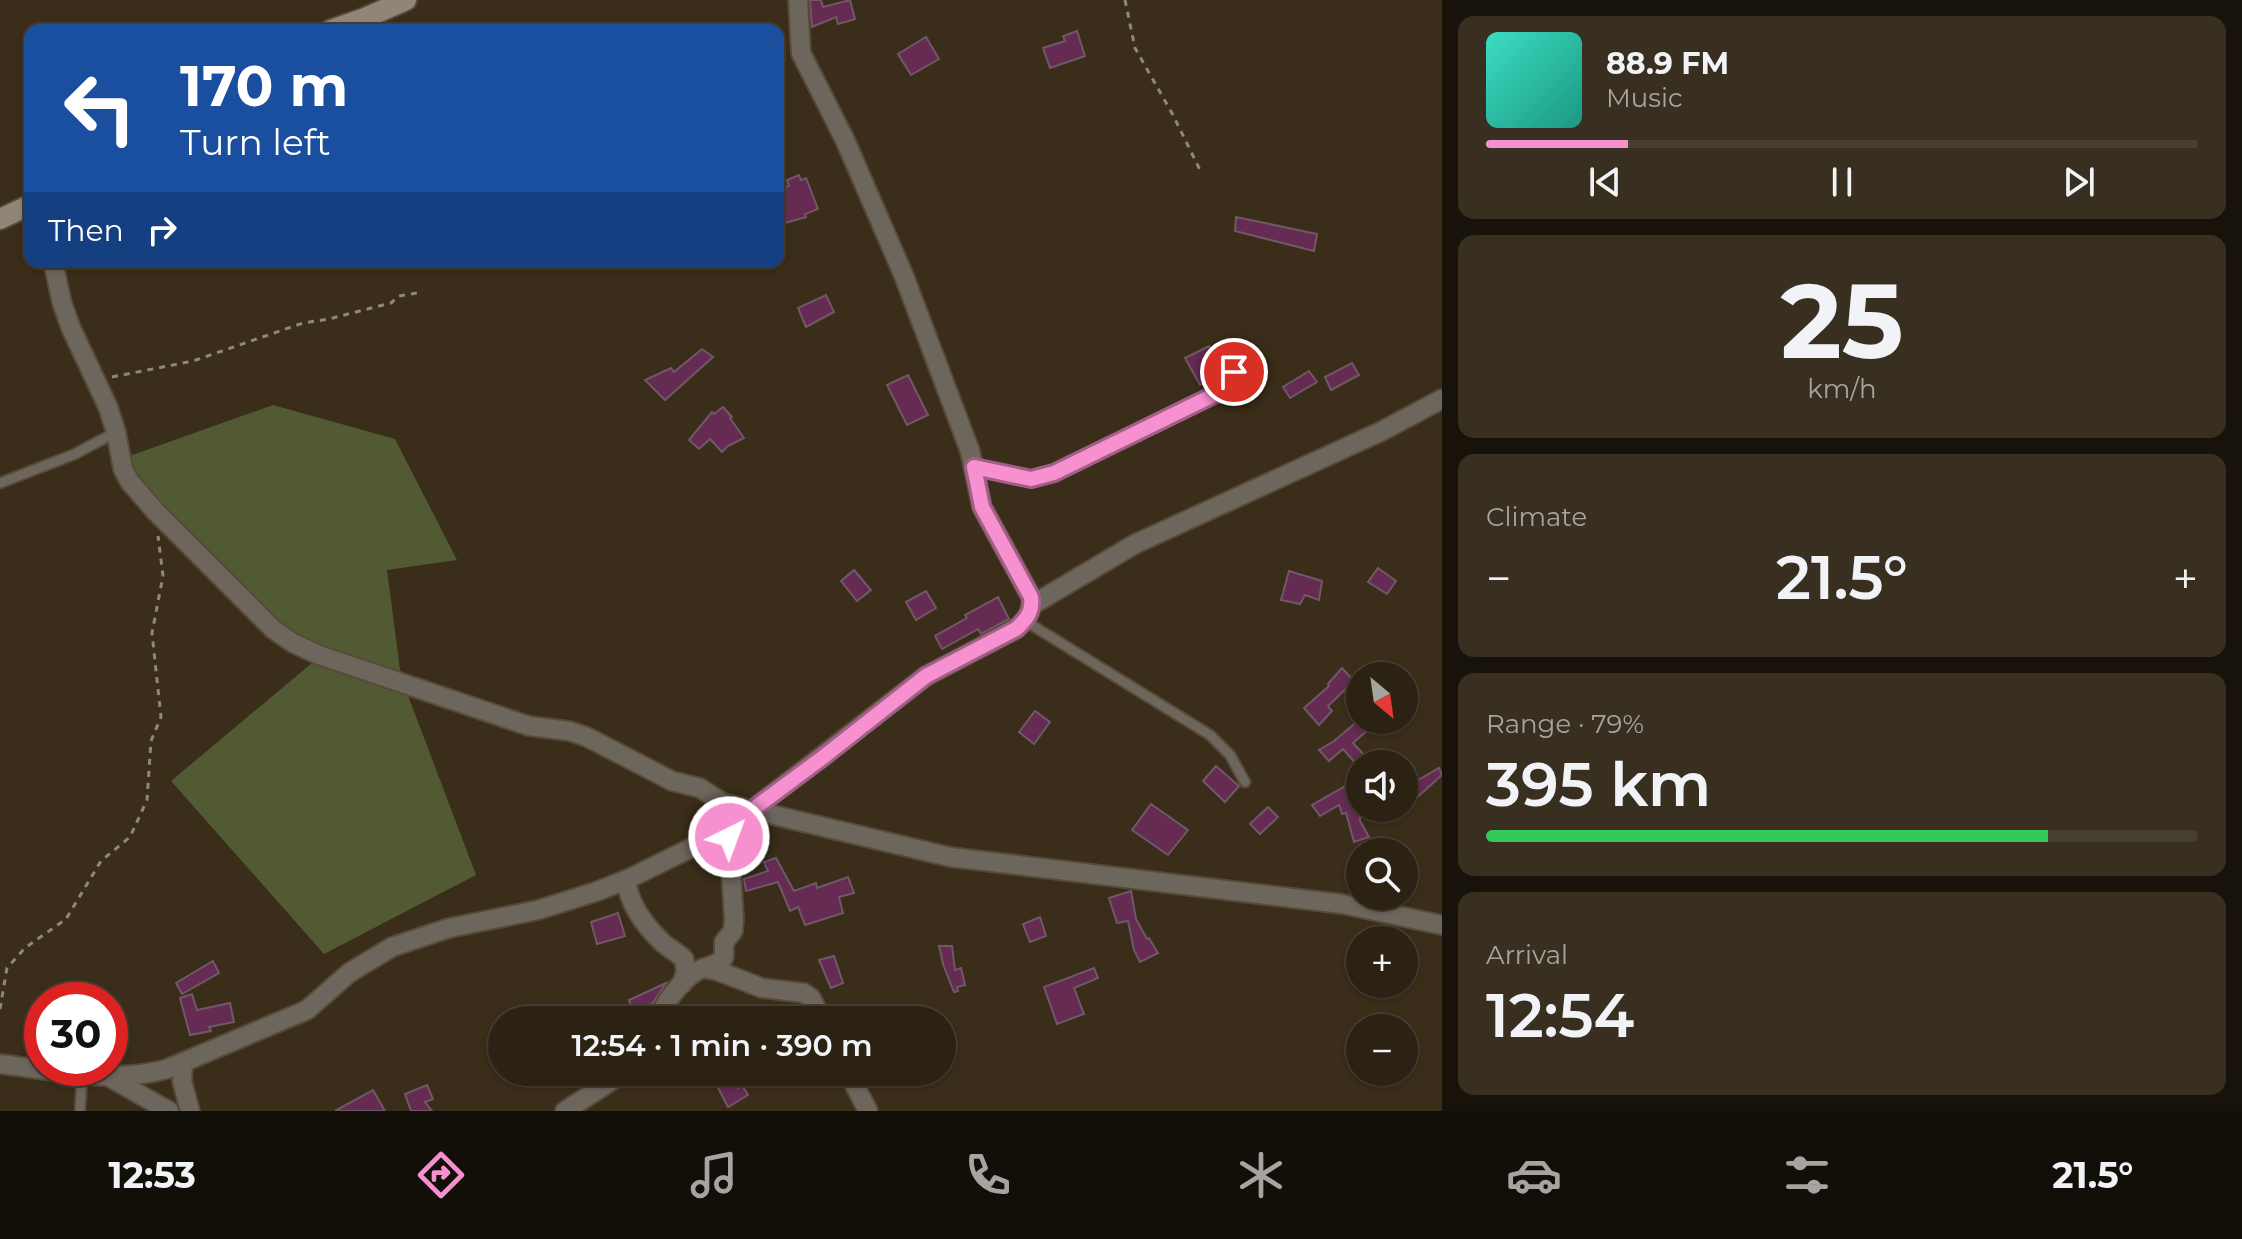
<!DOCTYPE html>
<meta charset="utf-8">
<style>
body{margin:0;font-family:Montserrat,sans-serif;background:#382f21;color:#f1f3f6;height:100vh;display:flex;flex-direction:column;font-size:30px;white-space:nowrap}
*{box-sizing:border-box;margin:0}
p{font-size:26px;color:#a6a4a0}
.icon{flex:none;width:44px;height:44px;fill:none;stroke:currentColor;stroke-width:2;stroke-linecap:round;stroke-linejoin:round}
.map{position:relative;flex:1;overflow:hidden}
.side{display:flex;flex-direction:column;gap:16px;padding:16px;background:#18130a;width:800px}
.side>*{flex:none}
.top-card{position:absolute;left:24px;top:24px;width:760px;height:244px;border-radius:16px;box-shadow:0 2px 6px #0004,0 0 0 2px #483f33;background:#1a4fa0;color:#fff;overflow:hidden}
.needle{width:52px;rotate:151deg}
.buttons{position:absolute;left:1346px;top:662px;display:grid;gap:16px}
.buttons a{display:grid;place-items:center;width:72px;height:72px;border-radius:50%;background:#2c2213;box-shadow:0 2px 6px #0004,0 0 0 2px #483f33;font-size:40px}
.speed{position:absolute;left:24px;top:982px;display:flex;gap:16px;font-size:40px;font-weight:700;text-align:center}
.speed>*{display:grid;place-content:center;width:104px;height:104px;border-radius:50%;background:#2c2213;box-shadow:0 2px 6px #0004,0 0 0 2px #483f33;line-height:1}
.speed .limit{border:12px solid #d22;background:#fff;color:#111}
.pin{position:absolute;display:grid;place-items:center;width:68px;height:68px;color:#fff;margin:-34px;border:4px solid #fff;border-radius:50%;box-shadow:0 2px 8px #0007}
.me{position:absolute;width:88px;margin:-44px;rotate:42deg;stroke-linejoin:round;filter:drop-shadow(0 0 6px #0008)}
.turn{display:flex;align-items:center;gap:28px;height:168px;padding:0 24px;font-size:36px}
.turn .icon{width:104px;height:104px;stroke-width:2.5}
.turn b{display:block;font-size:56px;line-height:68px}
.then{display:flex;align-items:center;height:76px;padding:0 24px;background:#0003;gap:16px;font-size:30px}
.big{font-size:60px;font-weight:600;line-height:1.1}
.side .tile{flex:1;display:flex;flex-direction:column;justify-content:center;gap:12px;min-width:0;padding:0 28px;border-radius:16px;background:#382f21}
.side .dial{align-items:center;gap:0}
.dial b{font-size:104px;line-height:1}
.song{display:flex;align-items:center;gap:24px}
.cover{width:96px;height:96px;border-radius:12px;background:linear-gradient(135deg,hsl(170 70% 55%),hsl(170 70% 35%))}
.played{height:8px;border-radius:4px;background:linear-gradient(90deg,#f790cf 20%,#483f33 20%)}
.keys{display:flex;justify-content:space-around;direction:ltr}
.heat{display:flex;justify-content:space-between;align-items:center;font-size:44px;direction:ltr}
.charge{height:12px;border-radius:6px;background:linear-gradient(90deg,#34c759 79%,#483f33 0)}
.trip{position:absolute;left:488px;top:1006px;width:468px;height:80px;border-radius:40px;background:#2c2213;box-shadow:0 2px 6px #0004,0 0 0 2px #483f33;font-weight:600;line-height:80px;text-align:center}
.tab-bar{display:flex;height:128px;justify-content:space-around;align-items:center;background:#120e08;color:#a6a4a0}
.tab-bar .icon{width:56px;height:56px}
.tab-bar .selected{color:#f790cf}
.tab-bar b{font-size:36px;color:#f1f3f6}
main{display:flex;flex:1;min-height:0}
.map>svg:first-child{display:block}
</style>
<main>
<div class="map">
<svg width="1442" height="1111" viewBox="0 0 1442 1111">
<rect width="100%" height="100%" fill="#3a2d19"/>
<!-- green -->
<polygon fill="#525a33" points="273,405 395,439 457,560 387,570 401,677 476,875 324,954 171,781 312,663 170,530 124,458"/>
<!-- building -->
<g fill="#652b52" stroke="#705867" stroke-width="2">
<polygon points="810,0 821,0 823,7 850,0 855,19 838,24 836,17 812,27"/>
<polygon points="1077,31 1085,56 1050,68 1043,48 1065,41 1063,36"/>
<polygon points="926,37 939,59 911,75 898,54"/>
<polygon points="799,175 801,180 806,178 818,209 805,214 806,217 778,225 778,190 789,186 787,180"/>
<polygon points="1236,217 1317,234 1314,251 1235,231"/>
<polygon points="826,295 834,312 806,327 798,308"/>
<polygon points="1209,346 1223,373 1200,385 1185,358"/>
<polygon points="702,349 713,357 665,400 645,380 671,368 674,372"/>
<polygon points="1352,363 1359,375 1331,390 1325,377"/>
<polygon points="1309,371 1317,382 1290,398 1283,387"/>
<polygon points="908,375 928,415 907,425 887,385"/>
<polygon points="723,407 732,417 730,418 744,438 728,446 722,452 710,439 699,449 689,440 712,412 714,414"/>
<polygon points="1378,568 1396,581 1387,594 1368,582"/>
<polygon points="854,570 871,590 857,601 841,581"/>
<polygon points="1289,571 1322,581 1319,600 1305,595 1300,604 1281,600"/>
<polygon points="926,591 936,608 916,620 906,602"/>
<polygon points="998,597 1009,619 981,634 978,629 942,649 935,636 967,618 965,615"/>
<polygon points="1342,668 1354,681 1328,706 1332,711 1319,725 1304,708 1329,686 1328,684"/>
<polygon points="1035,711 1050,722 1034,744 1019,732"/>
<polygon points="1359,720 1379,720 1353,743 1367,758 1358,766 1343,749 1329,761 1319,750 1334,741"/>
<polygon points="1216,766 1239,786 1225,802 1203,781"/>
<polygon points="1439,768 1442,775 1411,803 1404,791 1413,783"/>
<polygon points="1347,785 1360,798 1360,821 1369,837 1354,842 1346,813 1342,814 1339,805 1320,816 1312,805"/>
<polygon points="1151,804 1188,830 1168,855 1132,830"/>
<polygon points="1268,807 1278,817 1260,834 1250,824"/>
<polygon points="776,858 794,891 816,883 817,888 848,877 854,893 839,897 843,913 805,925 798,907 790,911 778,882 746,891 744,879 768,871 764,862"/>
<polygon points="1131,891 1136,919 1147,939 1149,938 1158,953 1140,962 1134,950 1128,921 1117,923 1109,898"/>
<polygon points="618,913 625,936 597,944 591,922"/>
<polygon points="1040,917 1046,936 1030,942 1023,924"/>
<polygon points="939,946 952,946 955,970 961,968 965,985 957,987 958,991 954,992 943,964"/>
<polygon points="834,956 843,983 831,988 819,960"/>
<polygon points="213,961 219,973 182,994 176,983"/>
<polygon points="1094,968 1098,978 1074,988 1084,1014 1057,1024 1044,987"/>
<polygon points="666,983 652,1004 633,1012 629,1000"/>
<polygon points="192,994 197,1010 230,1003 234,1022 209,1027 211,1031 190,1035 180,998"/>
<polygon points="723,1072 728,1072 738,1088 742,1085 748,1095 728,1107 713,1078"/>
<polygon points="427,1085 433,1099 425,1102 432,1111 411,1111 405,1094"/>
<polygon points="373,1090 385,1111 335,1111"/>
</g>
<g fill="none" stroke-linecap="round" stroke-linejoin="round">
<!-- lane casing -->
<g stroke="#574b38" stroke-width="13">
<g id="lane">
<circle cx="1244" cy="380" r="13"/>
<polyline points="974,467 1020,478 1043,477 1232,386"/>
<polyline points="0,483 75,454 116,432"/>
<polyline points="1025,621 1210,735 1230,755 1245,782"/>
<polyline points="80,1111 82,1075"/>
</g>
</g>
<!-- street casing -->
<g stroke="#574b38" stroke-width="22">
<g id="street">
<polyline points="53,262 62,303 71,328 108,407 116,432 123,469 130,482 156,512 273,629 293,643 319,655 529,726 569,731 587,737 672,781 700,788 723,803 752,810 950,857 1342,904 1442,925"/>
<polyline points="1032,605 1135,544 1382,431 1442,399"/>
<path d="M626,880c3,24 19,46 37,63 7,6 15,10 21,16l2,12 -4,13"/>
<polyline points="703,968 718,971 762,988 804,993 811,998 822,1020"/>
<path d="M658,1020c6,-17 22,-38 37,-48 10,-6 22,-5 29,-15v-15l9,-11 1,-11 -5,-83 4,-13"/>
<path d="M0,1064c55,7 112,20 167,5l140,-59 42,-37 43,-26 57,-19 89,-18 57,-18 31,-12 73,-36 53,-34 174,-134 90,-47c11,-10 17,-18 15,-32l-49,-90 -12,-56 -66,-175 -59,-136 -44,-87 -3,-53"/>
<polyline points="183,1064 182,1081 190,1111"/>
<polyline points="848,1072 868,1111"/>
<polyline points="109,1077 169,1111"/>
<polyline points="565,1111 625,1072"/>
</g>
</g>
<!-- secondary casing -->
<g stroke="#574b38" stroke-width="24">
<g id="secondary">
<polyline points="331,30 365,18 406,0"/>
<polyline points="0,219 30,205"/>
</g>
</g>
<!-- path -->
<g stroke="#918776" stroke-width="3" stroke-dasharray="6 6" stroke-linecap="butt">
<polyline points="1125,0 1135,48 1173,115 1200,170"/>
<polyline points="112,377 193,361 303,323 329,319 391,303 399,296 422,292"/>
<polyline points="0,1009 7,968 25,948 66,919 101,861 130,837 147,800 151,741 161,717 152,633 163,576 158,536"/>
</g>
<!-- lane -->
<use href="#lane" stroke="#6d665d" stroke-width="9"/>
<!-- street -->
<use href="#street" stroke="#6d665d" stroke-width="18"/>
<!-- secondary -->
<use href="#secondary" stroke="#908576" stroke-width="20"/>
</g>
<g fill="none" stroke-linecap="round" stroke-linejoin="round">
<!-- route casing -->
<g stroke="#a15e87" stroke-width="20">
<path id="route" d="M729,837l4,-13 89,-66 104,-82 90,-47c11,-10 17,-18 15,-32l-49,-90 -8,-40 57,12 23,-6 178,-87 -2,-5 4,-9"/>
</g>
<!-- route -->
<use href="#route" stroke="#f790cf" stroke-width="14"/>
</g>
</svg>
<div class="buttons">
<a><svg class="needle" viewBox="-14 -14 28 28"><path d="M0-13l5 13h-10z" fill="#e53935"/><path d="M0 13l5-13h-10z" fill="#a6a4a0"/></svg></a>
<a><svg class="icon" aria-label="sound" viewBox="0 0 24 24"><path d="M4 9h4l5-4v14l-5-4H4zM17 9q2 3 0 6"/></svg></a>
<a><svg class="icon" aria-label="search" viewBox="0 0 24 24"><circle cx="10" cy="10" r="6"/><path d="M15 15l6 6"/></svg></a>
<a>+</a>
<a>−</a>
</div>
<div class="speed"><div class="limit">30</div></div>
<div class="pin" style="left:1234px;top:372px;background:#d93025"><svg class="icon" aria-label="arrive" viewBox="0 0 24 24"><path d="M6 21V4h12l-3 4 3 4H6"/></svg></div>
<svg class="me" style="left:729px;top:837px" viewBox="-20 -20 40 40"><circle r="17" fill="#f790cf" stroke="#fff" stroke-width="3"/><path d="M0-11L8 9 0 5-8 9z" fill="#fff"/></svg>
<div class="trip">12:54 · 1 min · 390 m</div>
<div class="top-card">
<div class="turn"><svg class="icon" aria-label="left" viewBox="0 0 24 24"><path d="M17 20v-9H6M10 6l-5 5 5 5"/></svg><div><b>170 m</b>Turn left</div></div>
<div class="then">Then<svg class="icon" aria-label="right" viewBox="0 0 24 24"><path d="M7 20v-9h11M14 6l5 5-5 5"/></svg></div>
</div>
</div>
<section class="side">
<div class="tile">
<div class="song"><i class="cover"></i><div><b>88.9 FM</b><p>Music</p></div></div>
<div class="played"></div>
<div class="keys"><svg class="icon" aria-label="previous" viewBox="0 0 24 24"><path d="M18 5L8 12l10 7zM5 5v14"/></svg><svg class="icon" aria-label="pause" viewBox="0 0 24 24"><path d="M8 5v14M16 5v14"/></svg><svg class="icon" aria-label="next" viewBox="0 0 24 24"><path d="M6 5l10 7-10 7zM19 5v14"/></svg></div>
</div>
<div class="tile dial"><b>25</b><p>km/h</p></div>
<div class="tile"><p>Climate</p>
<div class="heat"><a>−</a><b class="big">21.5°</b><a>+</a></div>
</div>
<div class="tile"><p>Range · 79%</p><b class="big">395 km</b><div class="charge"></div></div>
<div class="tile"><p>Arrival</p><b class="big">12:54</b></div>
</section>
</main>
<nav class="tab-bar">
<b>12:53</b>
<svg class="icon selected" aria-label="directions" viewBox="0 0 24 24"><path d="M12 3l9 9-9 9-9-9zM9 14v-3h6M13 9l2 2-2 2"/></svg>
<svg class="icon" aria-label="music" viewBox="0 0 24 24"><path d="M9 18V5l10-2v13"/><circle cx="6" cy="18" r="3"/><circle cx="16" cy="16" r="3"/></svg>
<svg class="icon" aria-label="phone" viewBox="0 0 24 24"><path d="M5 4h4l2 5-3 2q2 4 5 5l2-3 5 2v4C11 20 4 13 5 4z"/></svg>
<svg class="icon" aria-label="climate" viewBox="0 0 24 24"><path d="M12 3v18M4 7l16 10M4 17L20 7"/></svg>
<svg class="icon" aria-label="car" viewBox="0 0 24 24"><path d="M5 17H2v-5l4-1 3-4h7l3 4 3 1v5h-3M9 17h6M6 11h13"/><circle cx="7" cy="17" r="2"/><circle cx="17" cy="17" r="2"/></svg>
<svg class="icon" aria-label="filters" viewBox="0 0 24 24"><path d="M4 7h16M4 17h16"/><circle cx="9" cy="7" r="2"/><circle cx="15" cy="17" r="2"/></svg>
<b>21.5°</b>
</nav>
